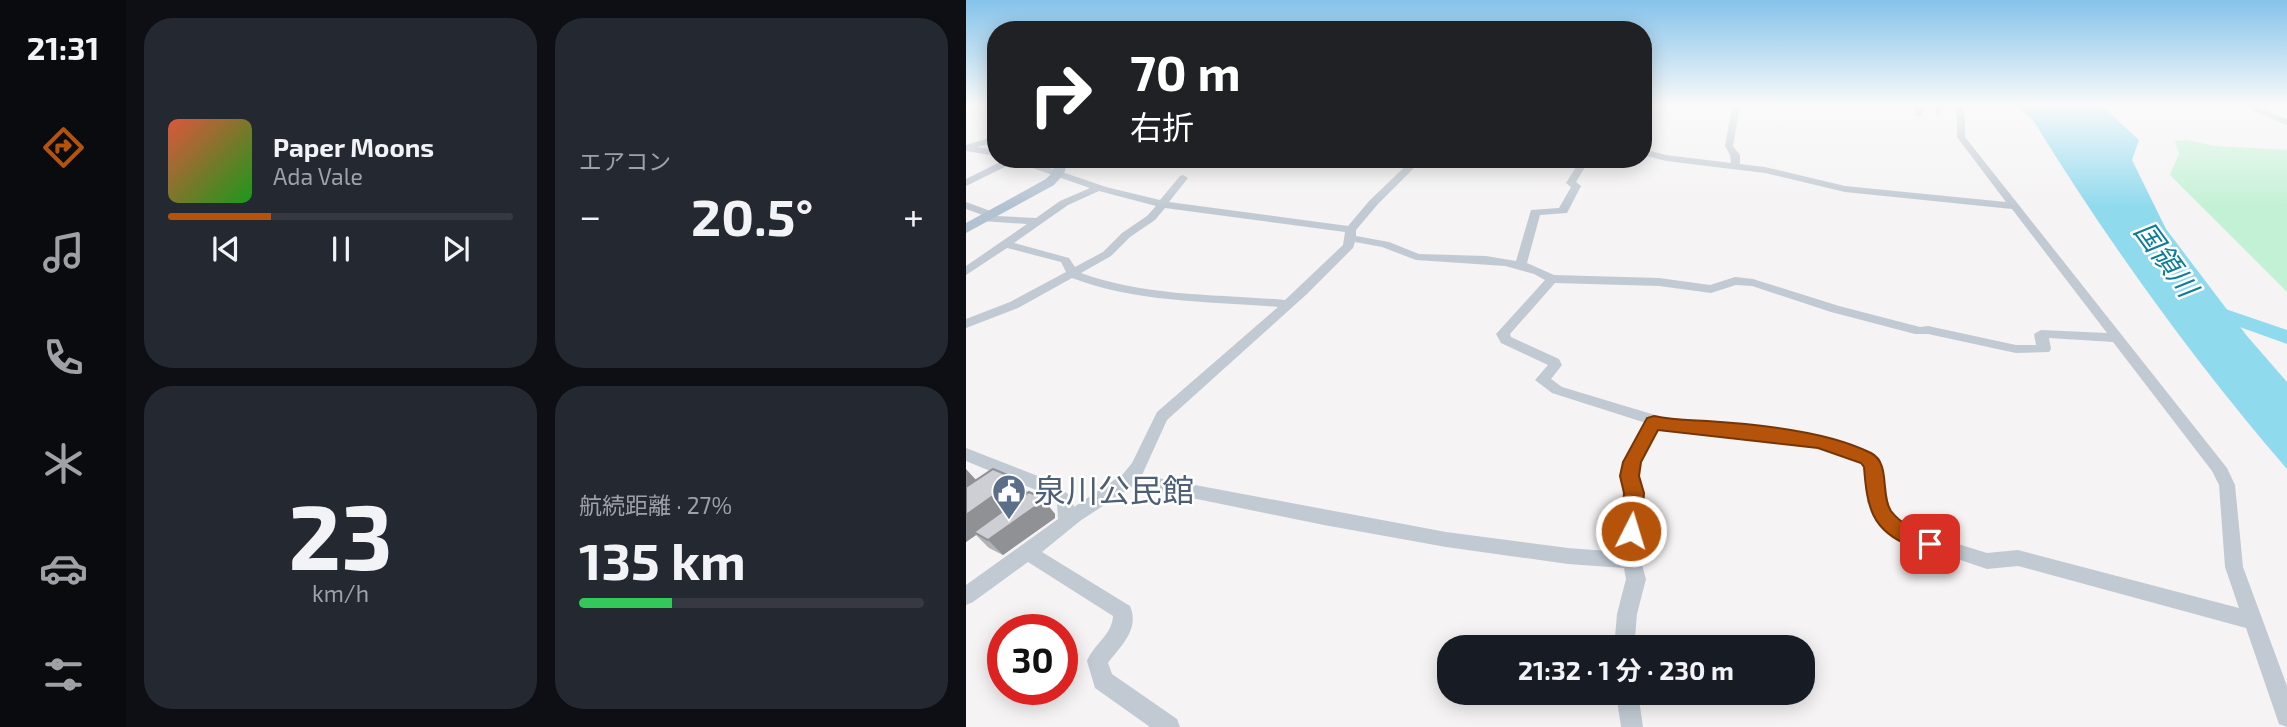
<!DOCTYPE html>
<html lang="ja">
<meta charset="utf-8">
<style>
body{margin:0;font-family:"Exo 2","Noto Sans JP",sans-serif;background:#242831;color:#f1f3f6;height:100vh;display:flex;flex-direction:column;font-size:26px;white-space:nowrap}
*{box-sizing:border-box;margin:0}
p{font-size:23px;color:#9ea1a6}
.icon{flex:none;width:38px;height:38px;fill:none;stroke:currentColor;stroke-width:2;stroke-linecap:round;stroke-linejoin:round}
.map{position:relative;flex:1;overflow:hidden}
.drawer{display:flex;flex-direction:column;gap:18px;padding:18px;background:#0d0f14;width:840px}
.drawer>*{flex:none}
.banner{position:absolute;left:21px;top:21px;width:665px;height:147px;border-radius:28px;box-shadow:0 4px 18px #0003;background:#202124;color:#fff;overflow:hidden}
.speed{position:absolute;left:21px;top:614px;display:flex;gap:14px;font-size:35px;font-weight:700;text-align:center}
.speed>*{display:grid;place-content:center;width:91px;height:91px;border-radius:50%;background:#171b24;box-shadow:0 4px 18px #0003;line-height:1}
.speed .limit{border:10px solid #d22;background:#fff;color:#111}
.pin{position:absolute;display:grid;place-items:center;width:60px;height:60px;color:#fff;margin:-30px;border-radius:14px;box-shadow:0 4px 10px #0006}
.me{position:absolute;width:77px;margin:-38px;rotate:5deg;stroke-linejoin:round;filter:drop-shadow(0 0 5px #0008)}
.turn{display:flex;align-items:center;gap:24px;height:147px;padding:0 28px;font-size:32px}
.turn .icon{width:91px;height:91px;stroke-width:2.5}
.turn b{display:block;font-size:49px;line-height:60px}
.big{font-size:52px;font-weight:700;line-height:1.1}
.drawer .tile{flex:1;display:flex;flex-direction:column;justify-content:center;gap:10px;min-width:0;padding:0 24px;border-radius:28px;background:#242831}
.drawer .dial{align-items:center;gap:0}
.dial b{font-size:91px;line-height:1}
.song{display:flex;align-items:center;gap:21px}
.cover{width:84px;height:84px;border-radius:10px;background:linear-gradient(135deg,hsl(10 70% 55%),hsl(120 70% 35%))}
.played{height:7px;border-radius:4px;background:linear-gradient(90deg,#b45309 30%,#363941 30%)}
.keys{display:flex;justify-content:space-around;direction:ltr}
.heat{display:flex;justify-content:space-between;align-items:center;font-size:38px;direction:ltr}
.charge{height:10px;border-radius:5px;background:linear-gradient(90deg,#34c759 27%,#363941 0)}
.drawer .tiles{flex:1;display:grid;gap:18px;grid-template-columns:repeat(2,1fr)}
.trip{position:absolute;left:471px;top:635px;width:378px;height:70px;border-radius:28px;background:#171b24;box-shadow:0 4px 18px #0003;font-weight:700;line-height:70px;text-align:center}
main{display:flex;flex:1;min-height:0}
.tabs{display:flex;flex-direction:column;width:126px;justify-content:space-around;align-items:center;background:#090b0e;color:#9ea1a6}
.tabs .icon{width:49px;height:49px}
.tabs .current{color:#b45309}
.tabs b{font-size:32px;color:#f1f3f6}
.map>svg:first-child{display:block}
</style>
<main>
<nav class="tabs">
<b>21:31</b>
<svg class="icon current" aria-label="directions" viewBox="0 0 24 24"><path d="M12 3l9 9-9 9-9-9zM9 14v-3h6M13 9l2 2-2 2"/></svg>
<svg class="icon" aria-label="music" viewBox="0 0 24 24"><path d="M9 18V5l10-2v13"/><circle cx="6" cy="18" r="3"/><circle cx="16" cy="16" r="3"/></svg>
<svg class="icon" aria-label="phone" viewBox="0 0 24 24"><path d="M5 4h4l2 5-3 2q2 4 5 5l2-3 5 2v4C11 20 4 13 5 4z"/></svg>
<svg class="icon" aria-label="climate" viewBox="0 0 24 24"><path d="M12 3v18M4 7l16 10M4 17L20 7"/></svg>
<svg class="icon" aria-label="car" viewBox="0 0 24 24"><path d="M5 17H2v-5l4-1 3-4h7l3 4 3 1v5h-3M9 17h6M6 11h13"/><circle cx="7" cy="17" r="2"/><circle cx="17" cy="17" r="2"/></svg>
<svg class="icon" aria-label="filters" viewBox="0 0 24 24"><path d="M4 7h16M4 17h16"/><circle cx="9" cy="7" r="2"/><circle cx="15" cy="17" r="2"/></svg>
</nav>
<section class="drawer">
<div class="tiles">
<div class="tile">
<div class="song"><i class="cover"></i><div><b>Paper Moons</b><p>Ada Vale</p></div></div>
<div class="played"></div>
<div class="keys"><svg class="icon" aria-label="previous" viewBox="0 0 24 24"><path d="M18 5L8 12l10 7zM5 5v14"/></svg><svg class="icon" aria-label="pause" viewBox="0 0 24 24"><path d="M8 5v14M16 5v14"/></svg><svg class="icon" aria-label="next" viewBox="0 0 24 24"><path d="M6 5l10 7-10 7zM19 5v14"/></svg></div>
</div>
<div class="tile"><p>エアコン</p>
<div class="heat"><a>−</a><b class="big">20.5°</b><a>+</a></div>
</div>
<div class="tile dial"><b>23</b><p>km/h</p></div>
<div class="tile"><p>航続距離 · 27%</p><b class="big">135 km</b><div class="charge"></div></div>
</div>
</section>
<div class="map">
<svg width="1321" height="727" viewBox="0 0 1321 727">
<rect width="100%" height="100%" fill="#f5f3f3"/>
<!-- green -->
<polygon fill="#c3f1d5" points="1222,140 1248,146 1321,150 1321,292 1204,175 1213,154 1209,141"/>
<!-- water -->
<path fill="#90daee" d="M1050,105h85l38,35 -7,20 34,69 81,107 40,46v87c-94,-109 -179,-227 -254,-349z"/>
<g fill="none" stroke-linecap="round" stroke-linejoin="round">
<!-- river -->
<polygon fill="#90daee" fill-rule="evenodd" points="1239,302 1321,330 1321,344 1232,312 1229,308 1232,304"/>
<!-- minor -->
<g fill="#c1cad2" fill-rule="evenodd">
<path d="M762,105l12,1 -7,40 7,9v9l25,3 80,19 161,16 -49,-65v-22l-4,-10h8l4,10v22l262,331 8,17 8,82 44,119v41l-8,-3 -33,-96 -228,-62 -31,3 -89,-30 -19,-15 -12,-22 -2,-35 -4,-5 -43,-15 -112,-14h-31l-16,-6 -19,35 -3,14 6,17 -5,57 8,29 -9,35 -3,34h-20l3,-34 9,-35 -2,-11 -56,-4 -122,-17 -122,-22 -191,-39 -53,35 -38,31 88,54c10,23 -9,40 -22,57l4,11 65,45 3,8h-30l-55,-39 -8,-27c7,-17 25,-26 26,-45l-85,-54 -55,40 -7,3v-20l92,-66 -1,-15 -21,-14 -70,-29v-13l82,32 23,16 3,11 49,-33 9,-11 25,-51 121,-105c-69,-6 -140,-4 -206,-29l-54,30 -52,20v-9l44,-17 56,-30 -5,-10 -54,-14 -41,27v-9l61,-42 -46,-3 -1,-2 5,-3 -19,-7v-7l30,11v3l40,2 24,-17 30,-13 -75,-26 -49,24v-7l40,-20h18l82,28 54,13 20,-24 3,-1 5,3 -19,24 179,24 22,-26 43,-41h10l-45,45 -22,26v6l33,6 30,12 67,2 30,5 15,-51 28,-2 12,-21 -5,-4 15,-24h9l-14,23 5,4 -14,27 -27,2 -13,48 27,12 105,3 51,7 25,-8 18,2 86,27 81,21 8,-1 88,19h20l-2,-11 7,-4 66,3 -95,-124 -167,-17 -80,-19 -99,-12 -23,-6v-6l23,6 65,8 -1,-8 -5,-9 7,-39zM133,191l57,15 -9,10 -25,17 -19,19 -28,15 -6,-9 -55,-15 54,-38zM199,208l180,24 -2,13 -58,55c-67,-6 -139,-3 -204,-27l30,-17 19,-19 25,-17zM389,242l27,5 34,13 89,6 29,8 11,6 -49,54 5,9 47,22 -13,15 17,13 94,30 -22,39 -3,14 4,17 -5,59 -52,-4 -122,-16 -304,-57 25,-55 140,-126 46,-46zM589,283l104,3 52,7 25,-8 16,1 79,26 84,22h13l88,19 33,-1 2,-3 -2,-11 64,4 99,129 7,14 6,82 14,41 -221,-58 -31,3 -77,-24 -19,-15 -6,-12 -4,-36 -8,-12 -53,-19 -114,-14h-31l-113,-34 -11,-8 11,-14 -3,-6 -48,-22 -1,-3z"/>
<polygon points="949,105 957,105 956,117 949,115"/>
<polygon points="969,105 977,105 975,113 969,113"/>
<polygon points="1274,105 1286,105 1321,119 1321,125"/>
<polygon points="30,136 30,142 11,147 30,150 30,156 0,151 0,145"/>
<polygon points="338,159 379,159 367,165"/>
<polygon points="650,693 672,693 677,727 655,727"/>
</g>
<!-- major -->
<path fill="#b3c2d1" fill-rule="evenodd" d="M86,159h12c5,12 -2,17 -10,26l-88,48v-10l80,-44c7,-7 10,-10 6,-20z"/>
</g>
<!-- wall -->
<polygon fill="#b0b2b7" points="10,480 62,493 76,498 89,514 89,518 37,555 23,548 10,535 0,542"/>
<!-- shaded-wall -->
<g fill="#909195">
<polygon points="0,469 11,481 0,489"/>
<polygon points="51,479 64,495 8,532 10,535 0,542 0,515"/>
<polygon points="76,498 89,514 89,518 37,555 22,540"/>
</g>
<!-- building -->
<g fill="#cdcfd5" stroke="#909195" stroke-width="2">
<polygon points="27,469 51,479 0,515 0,487"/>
<polygon points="63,492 76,498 76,502 22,540 8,532"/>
</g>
<!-- sky -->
<linearGradient id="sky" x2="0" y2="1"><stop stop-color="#85c3ea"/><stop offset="0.51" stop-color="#fafafa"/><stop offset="1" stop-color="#fafafa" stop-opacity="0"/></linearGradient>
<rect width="1321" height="207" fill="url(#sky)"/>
<!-- route -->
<path fill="#b45309" stroke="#753606" stroke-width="2" d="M688,416c18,4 35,4 53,5 49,3 121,10 164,32 20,10 9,42 20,58 11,15 30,21 46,27l3,6 -3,6c-10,4 -17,0 -26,-4 -40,-15 -44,-40 -47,-79l-3,-4 -43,-15 -160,-18 -17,32 -2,14 5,17 -3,38 -3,6 -7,3 -7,-3 -3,-6 3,-38 -4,-17 3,-14 24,-44z"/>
<!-- icons -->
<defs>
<g id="civic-pin" transform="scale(1.75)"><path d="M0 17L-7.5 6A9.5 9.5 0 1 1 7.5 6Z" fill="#5c6f8a" stroke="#fff"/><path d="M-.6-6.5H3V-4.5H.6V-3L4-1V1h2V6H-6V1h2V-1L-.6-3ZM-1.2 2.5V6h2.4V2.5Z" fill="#fff"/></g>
</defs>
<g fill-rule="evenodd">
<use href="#civic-pin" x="43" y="491"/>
</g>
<g text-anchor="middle" stroke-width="5" stroke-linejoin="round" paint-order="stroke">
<!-- water labels -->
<g font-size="28" font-style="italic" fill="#0c7c9b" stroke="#fff">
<text transform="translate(1200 259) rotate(54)" y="10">国領川</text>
</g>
<!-- near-service labels -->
<g font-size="32" fill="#4e5e75" stroke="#fff" text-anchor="start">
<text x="68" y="502">泉川公民館</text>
</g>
</g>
</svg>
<div class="speed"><div class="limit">30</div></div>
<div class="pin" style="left:964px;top:544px;background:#d93025"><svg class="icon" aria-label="arrive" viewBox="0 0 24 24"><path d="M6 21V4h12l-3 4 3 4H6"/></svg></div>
<svg class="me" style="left:665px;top:531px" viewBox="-20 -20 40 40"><circle r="17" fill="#b45309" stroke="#fff" stroke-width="3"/><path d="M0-11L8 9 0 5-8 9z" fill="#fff"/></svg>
<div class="trip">21:32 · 1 分 · 230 m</div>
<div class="banner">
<div class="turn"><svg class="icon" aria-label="right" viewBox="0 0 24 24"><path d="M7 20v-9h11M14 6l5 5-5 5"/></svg><div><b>70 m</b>右折</div></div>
</div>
</div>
</main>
